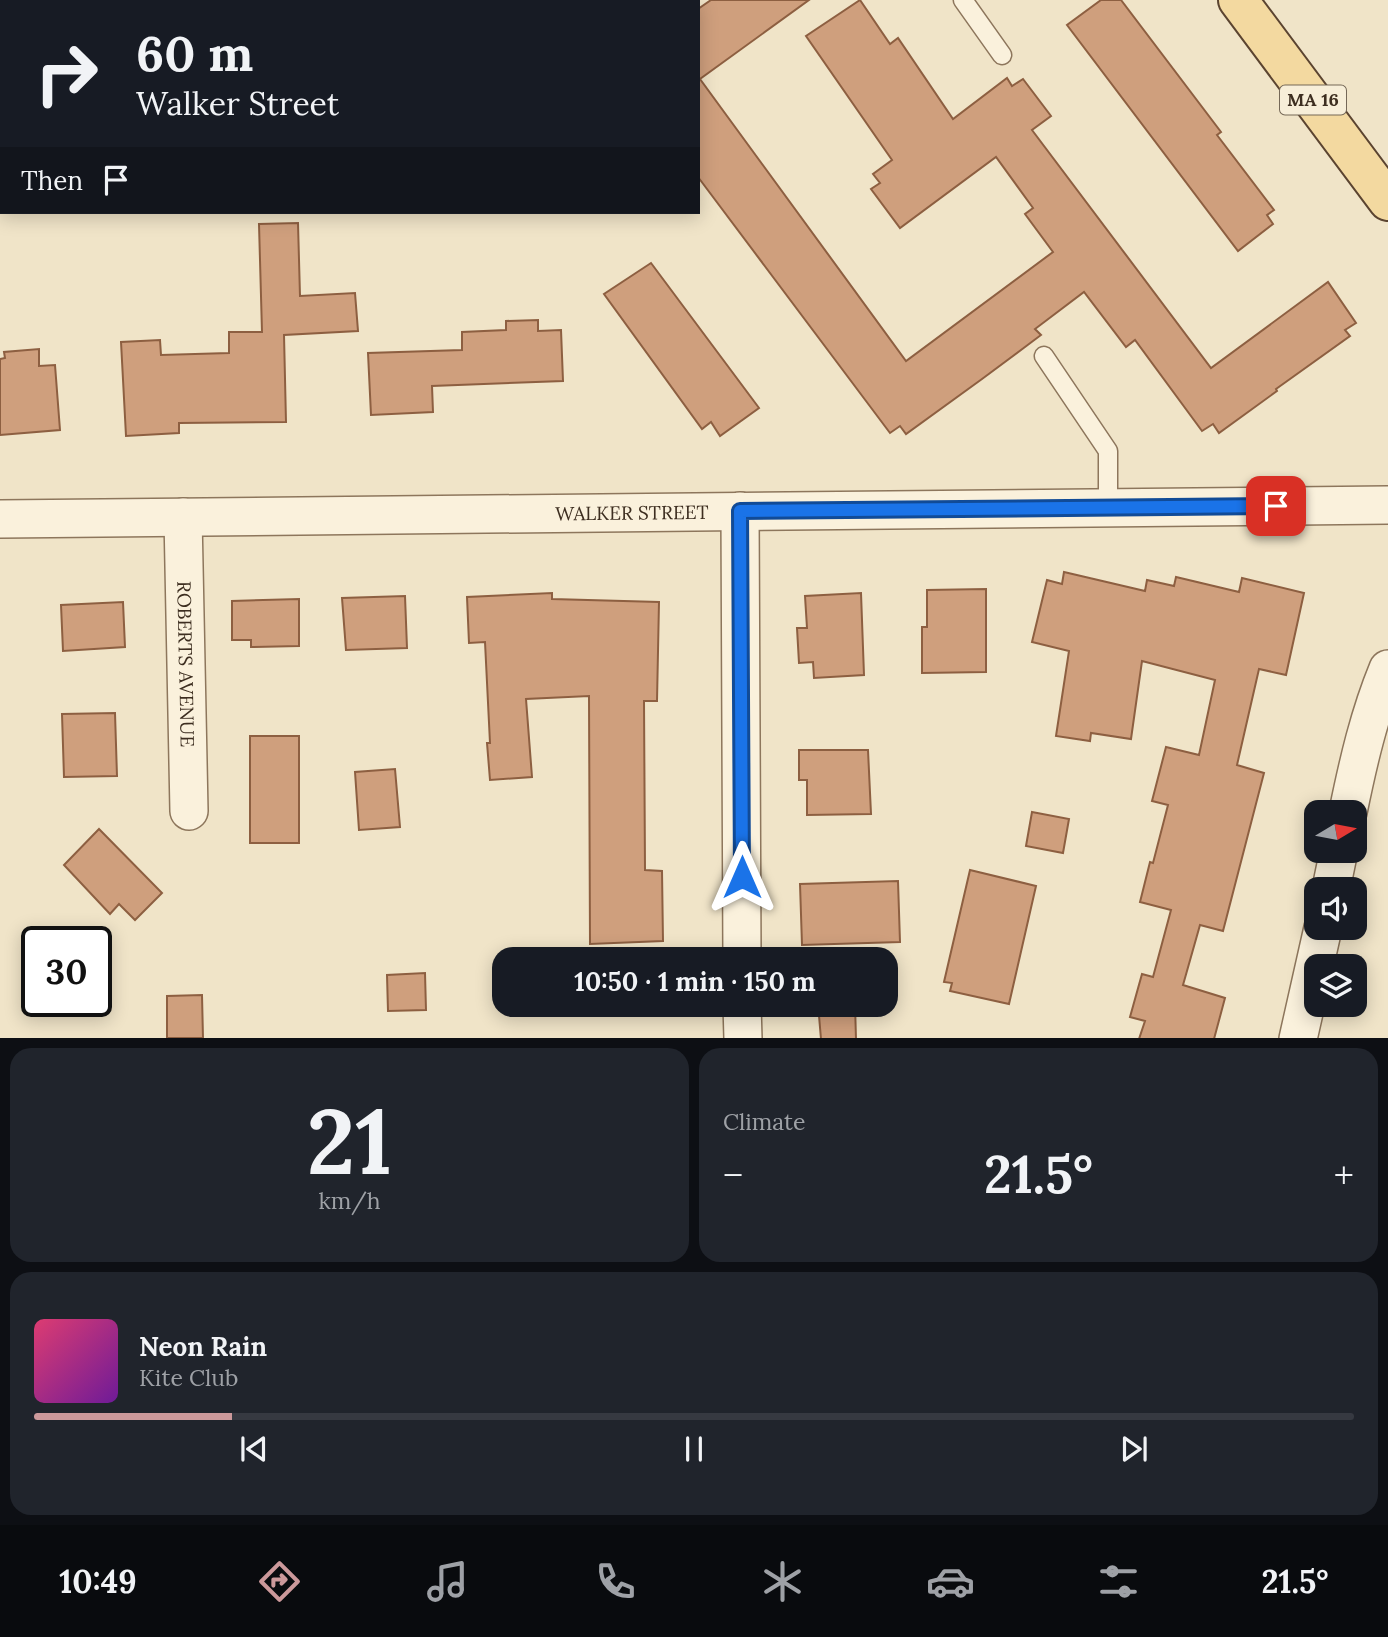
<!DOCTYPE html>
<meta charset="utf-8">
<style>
body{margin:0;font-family:Lora,serif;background:#20242c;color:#f1f3f6;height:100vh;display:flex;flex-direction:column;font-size:26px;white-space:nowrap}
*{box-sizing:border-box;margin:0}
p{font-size:23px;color:#9ea1a6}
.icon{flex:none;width:38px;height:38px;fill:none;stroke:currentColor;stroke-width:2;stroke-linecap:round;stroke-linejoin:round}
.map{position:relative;height:1038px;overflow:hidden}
.panel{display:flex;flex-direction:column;gap:10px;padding:10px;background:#0d0f14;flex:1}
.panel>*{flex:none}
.banner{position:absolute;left:0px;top:0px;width:700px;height:214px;box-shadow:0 4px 18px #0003;background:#171b24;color:#f1f3f6;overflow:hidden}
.needle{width:46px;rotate:80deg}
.controls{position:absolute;left:1304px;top:800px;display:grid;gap:14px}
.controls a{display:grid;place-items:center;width:63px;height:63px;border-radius:14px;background:#171b24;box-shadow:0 4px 18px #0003;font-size:35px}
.speed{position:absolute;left:21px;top:926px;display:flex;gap:14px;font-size:35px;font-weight:700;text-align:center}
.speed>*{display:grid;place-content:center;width:91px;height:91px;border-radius:50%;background:#171b24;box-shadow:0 4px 18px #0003;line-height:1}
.speed .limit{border:4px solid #111;border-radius:10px;background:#fff;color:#111}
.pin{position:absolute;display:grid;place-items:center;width:60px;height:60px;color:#fff;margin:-30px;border-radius:14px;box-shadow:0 4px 10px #0006}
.me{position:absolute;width:77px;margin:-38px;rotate:0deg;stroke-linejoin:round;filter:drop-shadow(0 0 5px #0008)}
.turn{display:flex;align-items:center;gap:24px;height:147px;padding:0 21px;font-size:32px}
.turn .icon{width:91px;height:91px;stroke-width:2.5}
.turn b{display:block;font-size:49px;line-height:60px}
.then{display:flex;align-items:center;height:66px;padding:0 21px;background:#0003;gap:14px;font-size:26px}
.big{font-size:52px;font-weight:700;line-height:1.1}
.panel .tile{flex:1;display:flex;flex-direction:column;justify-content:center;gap:10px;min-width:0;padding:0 24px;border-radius:21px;background:#20242c}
.panel .dial{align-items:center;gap:0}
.dial b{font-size:91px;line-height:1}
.song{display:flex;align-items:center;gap:21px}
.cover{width:84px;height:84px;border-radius:10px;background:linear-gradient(135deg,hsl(340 70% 55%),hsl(280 70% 35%))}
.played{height:7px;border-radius:4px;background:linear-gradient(90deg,#cc999b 15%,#363941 15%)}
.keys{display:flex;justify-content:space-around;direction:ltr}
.heat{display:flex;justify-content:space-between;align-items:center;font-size:38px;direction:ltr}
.panel .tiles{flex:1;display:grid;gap:10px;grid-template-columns:1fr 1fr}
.tile:last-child{grid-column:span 2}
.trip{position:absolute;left:492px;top:947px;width:406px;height:70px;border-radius:21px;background:#171b24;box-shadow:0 4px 18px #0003;font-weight:700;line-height:70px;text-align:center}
.dock{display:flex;height:112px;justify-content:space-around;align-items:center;background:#090b0e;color:#9ea1a6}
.dock .icon{width:49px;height:49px}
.dock .selected{color:#cc999b}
.dock b{font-size:32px;color:#f1f3f6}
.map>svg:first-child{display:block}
</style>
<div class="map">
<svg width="1388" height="1039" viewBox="0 0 1388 1039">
<rect width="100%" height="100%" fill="#f0e4c8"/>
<!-- building -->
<g fill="#cf9f7d" stroke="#8d5f41" stroke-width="2">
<polygon points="711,0 809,0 700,79 906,361 1053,252 1025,214 1033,208 996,157 900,228 871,189 880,183 873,174 892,160 806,36 860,0 890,44 898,38 953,119 1007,78 1012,86 1023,79 1051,116 1032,130 1211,368 1328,282 1356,323 1345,330 1350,336 1276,389 1277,391 1219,433 1213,424 1202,431 1135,340 1126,347 1084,292 1035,329 1041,335 982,379 906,434 900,426 890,433 698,177 698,9"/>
<polygon points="1101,0 1121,0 1221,132 1217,135 1274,210 1267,215 1273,224 1238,251 1067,25"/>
<polygon points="298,223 300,296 355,293 358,331 284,335 286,422 179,423 179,433 126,436 121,342 160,340 161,355 229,353 229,332 262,332 259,224"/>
<polygon points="651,263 759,408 720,436 711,422 702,429 604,294"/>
<polygon points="538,320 538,331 561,330 563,381 432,386 433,412 371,415 368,353 462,350 462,332 506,330 506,321"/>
<polygon points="39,349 39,366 55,365 60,430 0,435 0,359 5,358 4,352"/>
<polygon points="1064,572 1145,591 1147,580 1174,586 1176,577 1239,592 1242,578 1304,593 1286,675 1259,669 1237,765 1264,773 1223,931 1200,925 1183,985 1225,998 1214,1039 1139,1039 1145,1021 1130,1017 1142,974 1153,977 1171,910 1140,902 1150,862 1153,863 1168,805 1152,801 1166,747 1199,755 1215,680 1142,661 1131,739 1091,733 1090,741 1056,736 1069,651 1032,642 1047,580 1062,584"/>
<polygon points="986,589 986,672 922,673 922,627 927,627 927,590"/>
<polygon points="552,593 552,599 659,602 657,701 644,701 645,870 662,871 663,941 590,944 589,696 526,699 532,777 490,780 487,743 490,743 485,642 469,643 467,597"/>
<polygon points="861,593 864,675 814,678 813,662 799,663 797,628 807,628 805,596"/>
<polygon points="405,596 407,648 346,650 342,598"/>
<polygon points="299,599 299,646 251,647 251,640 232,640 232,601"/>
<polygon points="123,602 125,647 63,651 61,605"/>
<polygon points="115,713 117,776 64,777 62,714"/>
<rect x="250" y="736" width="49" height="107"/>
<polygon points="799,750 868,750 871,814 807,815 807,780 799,780"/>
<polygon points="395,769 400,827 359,830 355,772"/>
<polygon points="1032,812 1069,819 1063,853 1026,846"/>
<polygon points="99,829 162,893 135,920 119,904 110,914 64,865"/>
<polygon points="970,870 1036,886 1009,1004 950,991 952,983 944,982"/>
<polygon points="898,881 900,942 802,945 800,884"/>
<polygon points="425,973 426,1010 388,1011 387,975"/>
<polygon points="202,995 203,1038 167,1038 167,996"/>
<polygon points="818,1004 855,1004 856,1039 821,1039"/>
</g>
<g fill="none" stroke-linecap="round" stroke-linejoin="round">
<!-- lane casing -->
<g stroke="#8d765c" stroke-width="21">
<g id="lane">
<polyline points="963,0 1002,55"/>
<polyline points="1044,356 1108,451 1108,508"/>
</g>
</g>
<!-- street casing -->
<g stroke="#8d765c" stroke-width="40">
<g id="street">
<polyline points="740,511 742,959"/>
<path id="s1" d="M183,517l6,294"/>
<path id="s2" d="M0,519l1388,-14"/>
<path d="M1348,812c10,-49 21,-97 40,-143"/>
<polyline points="1331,889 1339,850"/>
<polyline points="742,1004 743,1039"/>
<polyline points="1298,1039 1323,928"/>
</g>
</g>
<!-- primary casing -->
<g stroke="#5b4430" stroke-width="42">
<polyline id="primary" points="1238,0 1388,201"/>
</g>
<!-- lane -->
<use href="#lane" stroke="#faf1dc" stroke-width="18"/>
<!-- street -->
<use href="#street" stroke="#faf1dc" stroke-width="37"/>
<!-- primary -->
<use href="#primary" stroke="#f3d9a0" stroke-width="38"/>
</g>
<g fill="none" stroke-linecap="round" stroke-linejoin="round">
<!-- route casing -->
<g stroke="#114b97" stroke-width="18">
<polyline id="route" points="742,877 740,511 1276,506"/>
</g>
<!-- route -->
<use href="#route" stroke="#1a73e8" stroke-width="12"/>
</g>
<g text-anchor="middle" stroke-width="7" stroke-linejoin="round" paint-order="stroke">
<!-- shield labels -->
<rect fill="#f7eed8" stroke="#756857" stroke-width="2" x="1280" y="85.5" width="66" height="29" rx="5"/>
<g font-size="18" font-weight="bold" fill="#3d2e20">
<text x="1313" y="106">MA 16</text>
</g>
<!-- street labels -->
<g font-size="19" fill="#3d2e20" stroke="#f7eed8">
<text dy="7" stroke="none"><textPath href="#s2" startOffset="632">WALKER STREET</textPath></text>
<text dy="7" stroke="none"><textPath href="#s1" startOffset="147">ROBERTS AVENUE</textPath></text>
</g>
</g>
</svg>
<div class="controls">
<a><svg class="needle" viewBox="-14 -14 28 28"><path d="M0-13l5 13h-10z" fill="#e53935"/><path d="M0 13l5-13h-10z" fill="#9ea1a6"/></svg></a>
<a><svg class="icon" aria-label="sound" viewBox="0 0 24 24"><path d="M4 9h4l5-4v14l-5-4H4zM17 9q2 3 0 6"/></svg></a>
<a><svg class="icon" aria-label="layers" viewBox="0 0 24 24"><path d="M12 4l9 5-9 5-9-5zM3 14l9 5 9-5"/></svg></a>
</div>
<div class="speed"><div class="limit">30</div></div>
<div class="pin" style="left:1276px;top:506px;background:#d93025"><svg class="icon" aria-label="arrive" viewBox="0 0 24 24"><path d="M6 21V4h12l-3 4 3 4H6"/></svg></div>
<svg class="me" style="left:742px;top:877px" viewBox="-20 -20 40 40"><path d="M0-17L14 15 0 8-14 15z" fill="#1a73e8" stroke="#fff" stroke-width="4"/></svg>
<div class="trip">10:50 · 1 min · 150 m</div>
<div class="banner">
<div class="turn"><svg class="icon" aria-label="right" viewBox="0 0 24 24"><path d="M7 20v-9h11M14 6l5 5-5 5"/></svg><div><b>60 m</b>Walker Street</div></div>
<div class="then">Then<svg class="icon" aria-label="arrive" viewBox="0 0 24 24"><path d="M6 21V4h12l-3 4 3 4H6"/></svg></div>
</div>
</div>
<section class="panel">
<div class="tiles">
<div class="tile dial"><b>21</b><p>km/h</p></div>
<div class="tile"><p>Climate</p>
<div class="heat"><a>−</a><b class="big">21.5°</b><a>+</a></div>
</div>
<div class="tile">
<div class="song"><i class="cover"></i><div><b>Neon Rain</b><p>Kite Club</p></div></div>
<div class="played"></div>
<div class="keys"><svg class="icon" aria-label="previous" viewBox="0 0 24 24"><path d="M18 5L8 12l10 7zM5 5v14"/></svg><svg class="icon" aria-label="pause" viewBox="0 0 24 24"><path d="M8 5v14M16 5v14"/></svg><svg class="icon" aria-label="next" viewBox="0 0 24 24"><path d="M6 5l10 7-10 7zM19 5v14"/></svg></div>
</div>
</div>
</section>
<nav class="dock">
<b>10:49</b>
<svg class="icon selected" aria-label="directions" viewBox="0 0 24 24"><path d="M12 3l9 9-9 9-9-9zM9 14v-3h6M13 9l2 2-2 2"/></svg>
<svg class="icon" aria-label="music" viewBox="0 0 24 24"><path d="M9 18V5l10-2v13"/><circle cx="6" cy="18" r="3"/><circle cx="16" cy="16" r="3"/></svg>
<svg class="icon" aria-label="phone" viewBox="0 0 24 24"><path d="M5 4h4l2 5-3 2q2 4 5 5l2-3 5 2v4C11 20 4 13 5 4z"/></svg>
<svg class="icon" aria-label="climate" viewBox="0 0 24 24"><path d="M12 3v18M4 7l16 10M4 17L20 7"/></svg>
<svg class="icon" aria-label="car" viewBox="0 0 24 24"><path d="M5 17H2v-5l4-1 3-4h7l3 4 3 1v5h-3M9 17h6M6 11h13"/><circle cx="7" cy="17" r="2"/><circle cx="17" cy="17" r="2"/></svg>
<svg class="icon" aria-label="filters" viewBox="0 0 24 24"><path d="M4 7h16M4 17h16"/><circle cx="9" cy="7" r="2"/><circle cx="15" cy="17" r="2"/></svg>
<b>21.5°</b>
</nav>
